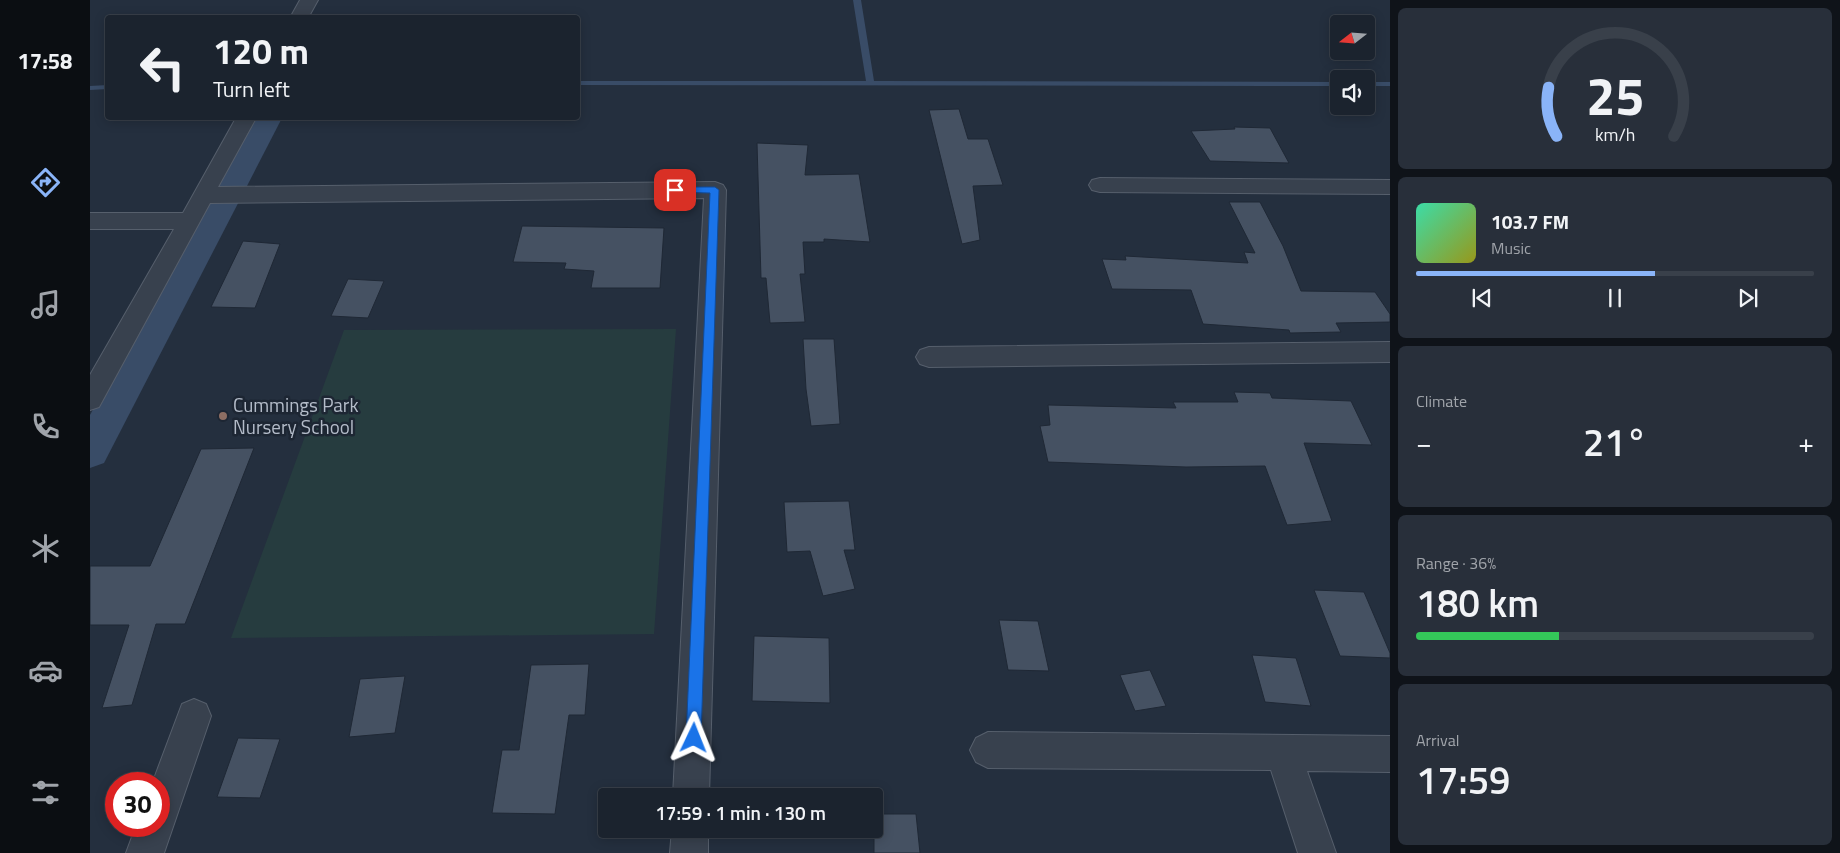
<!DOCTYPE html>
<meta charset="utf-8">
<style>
body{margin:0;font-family:"Titillium Web",sans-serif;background:#282f3a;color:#f1f3f6;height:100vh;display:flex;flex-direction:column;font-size:19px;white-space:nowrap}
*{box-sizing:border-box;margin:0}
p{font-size:16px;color:#a0a4aa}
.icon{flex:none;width:28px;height:28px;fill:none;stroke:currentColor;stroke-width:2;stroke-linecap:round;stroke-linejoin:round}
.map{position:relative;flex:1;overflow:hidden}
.panel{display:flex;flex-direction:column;gap:8px;padding:8px;background:#0f1319;width:450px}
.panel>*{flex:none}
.hud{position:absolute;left:15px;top:15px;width:475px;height:105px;border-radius:5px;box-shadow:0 2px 12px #0003,0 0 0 1px #39404a;background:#1b232e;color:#f1f3f6;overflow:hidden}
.needle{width:32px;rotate:253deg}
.buttons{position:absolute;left:1240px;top:15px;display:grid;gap:10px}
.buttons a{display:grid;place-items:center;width:45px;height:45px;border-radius:5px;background:#1b232e;box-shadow:0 2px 12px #0003,0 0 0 1px #39404a;font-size:25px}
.speed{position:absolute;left:15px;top:772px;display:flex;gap:10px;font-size:25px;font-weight:700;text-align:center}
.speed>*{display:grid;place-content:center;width:65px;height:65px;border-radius:50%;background:#1b232e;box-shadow:0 2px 12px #0003,0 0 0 1px #39404a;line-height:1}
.speed .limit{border:8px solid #d22;background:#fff;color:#111}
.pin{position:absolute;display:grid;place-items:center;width:42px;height:42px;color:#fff;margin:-21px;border-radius:10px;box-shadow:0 2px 8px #0006}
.me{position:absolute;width:55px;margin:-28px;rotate:2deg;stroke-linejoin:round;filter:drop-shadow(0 0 4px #0008)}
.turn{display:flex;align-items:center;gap:18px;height:105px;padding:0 25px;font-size:22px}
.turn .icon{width:65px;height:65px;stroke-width:2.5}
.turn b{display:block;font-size:35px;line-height:42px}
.big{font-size:38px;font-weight:600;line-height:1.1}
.panel .tile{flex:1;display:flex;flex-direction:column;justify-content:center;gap:8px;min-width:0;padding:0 18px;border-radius:8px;background:#282f3a}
.panel .dial{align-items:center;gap:0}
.dial svg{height:130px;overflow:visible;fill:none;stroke:#39404a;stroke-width:7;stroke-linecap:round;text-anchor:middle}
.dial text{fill:#f1f3f6;stroke:none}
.song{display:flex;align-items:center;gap:15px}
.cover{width:60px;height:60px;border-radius:8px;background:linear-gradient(135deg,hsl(160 70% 55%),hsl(60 70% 35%))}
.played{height:5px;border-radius:2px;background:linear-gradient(90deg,#8ab4f8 60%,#39404a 60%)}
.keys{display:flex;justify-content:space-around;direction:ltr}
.heat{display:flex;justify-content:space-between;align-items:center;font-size:28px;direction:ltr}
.charge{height:8px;border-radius:4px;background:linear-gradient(90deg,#34c759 36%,#39404a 0)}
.trip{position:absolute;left:508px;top:788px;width:285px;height:50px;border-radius:5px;background:#1b232e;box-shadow:0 2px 12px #0003,0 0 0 1px #39404a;font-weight:600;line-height:50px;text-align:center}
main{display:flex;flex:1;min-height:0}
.dock{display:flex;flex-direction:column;width:90px;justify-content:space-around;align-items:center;background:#0b0e12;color:#a0a4aa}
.dock .icon{width:35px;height:35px}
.dock .active{color:#8ab4f8}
.dock b{font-size:22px;color:#f1f3f6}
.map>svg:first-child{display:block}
</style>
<main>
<nav class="dock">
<b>17:58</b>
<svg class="icon active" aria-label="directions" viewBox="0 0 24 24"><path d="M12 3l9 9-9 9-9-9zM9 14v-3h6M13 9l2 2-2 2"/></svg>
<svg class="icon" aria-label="music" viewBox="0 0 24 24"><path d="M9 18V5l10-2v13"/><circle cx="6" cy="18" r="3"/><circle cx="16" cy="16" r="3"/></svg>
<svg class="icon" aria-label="phone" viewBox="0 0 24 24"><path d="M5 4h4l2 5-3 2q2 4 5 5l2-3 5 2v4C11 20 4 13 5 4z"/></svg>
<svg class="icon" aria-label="climate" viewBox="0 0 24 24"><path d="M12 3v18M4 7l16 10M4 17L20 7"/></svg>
<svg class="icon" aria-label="car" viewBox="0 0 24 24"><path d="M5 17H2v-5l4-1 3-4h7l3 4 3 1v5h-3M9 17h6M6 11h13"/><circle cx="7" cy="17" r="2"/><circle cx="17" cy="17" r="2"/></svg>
<svg class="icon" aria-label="filters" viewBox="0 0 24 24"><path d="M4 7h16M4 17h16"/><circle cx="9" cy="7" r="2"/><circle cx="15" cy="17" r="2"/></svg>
</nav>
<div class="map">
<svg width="1300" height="853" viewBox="0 0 1300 853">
<rect width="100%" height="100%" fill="#242f3e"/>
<!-- green -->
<polygon fill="#263c3f" points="586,329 564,634 141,638 254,330"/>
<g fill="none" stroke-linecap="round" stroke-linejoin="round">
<!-- stream -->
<g fill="#394c67" fill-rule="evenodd">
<polygon points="763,0 771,0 784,81 1249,82 1249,86 488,85 488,81 776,81"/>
<rect x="1276" y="82" width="24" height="4"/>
<polygon points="18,85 18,89 0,90 0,86"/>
</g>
<!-- canal -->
<polygon fill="#394c67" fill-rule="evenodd" points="164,118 192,118 14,463 0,468 0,415"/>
</g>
<!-- building -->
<g fill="#455162" stroke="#1f2835">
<polygon points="869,109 878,139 898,139 913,185 883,186 890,240 872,244 839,110"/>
<polygon points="1144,127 1180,128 1199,163 1120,161 1101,131 1145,129"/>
<polygon points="667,143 718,145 715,175 769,174 780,242 734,239 734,242 713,242 715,274 710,274 715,322 680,323 676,278 671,278"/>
<polygon points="1139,202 1170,202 1193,246 1211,291 1285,292 1300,314 1300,322 1246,323 1251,332 1200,333 1199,330 1113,324 1101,290 1022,289 1012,259 1036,260 1035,256 1158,263 1154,252 1165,253"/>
<polygon points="432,226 574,228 570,288 501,288 504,271 474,269 476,263 423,262"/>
<polygon points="153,241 190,244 165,308 121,307"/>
<polygon points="258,279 294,281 278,318 241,316"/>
<polygon points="713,339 744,339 750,424 721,426 716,389"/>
<polygon points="1144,392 1180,393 1182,398 1261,401 1282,445 1214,443 1242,521 1197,525 1175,466 1096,467 958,462 950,426 960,425 958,405 1086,408 1083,402 1148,402"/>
<polygon points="164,448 95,624 66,624 42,705 12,708 39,625 0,625 0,566 60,566 111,449"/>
<polygon points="759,501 765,550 754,550 765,589 733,596 720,551 697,552 694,502"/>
<polygon points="1224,590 1274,592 1300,653 1300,658 1250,656"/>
<polygon points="909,620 948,621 959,671 918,670"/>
<polygon points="664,636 739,638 740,703 662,701"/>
<polygon points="1162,655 1206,658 1221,706 1175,702"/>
<polygon points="499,664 495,715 479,715 465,814 402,813 412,750 429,750 441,665"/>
<polygon points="1060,670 1076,706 1045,711 1030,675"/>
<polygon points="315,676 305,733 259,737 270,679"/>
<polygon points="148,738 190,739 170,798 127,797"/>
<polygon points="784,814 826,814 830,853 784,853"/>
</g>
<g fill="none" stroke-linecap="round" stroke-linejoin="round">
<!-- minor casing -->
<g stroke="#565f6c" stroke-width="2">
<g id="minor">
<polygon points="210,0 228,0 218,18 200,18"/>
<polygon points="146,118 166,118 128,187 625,182 633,185 636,190 619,796 583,796 614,198 120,203 9,407 0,410 0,375 84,229 0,229 0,213 93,213"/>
<polygon points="1010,178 1300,180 1300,194 1010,192 1002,190 999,185 1002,180"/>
<polygon points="1300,342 1300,362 839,367 830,364 826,357 830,350 839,347"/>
<polygon points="104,699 116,704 121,716 74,853 36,853 46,826 69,826 69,784 62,784 92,704"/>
<polygon points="898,732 1300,736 1300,772 1217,771 1246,853 1208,853 1181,770 898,768 886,762 880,750 886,738"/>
<polygon points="582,829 618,829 618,853 580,853"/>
</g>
</g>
<!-- minor -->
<use href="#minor" fill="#38414e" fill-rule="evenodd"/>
</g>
<!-- route -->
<polygon fill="#1a73e8" stroke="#114b97" points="585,187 625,187 629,190 611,738 609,743 604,745 598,743 596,738 620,193 582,192 581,190"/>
<!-- markers -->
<circle fill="#8d6e63" stroke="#1d2633" stroke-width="2" cx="133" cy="416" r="5"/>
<g text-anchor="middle" stroke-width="5" stroke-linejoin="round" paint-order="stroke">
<!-- poi labels -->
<g font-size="19" fill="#b4bcc9" stroke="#1d2633" text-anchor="start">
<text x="143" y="412">Cummings Park<tspan x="143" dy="22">Nursery School</tspan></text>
</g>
</g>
</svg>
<div class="buttons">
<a><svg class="needle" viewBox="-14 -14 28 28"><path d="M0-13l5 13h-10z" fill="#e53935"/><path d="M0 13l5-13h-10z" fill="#a0a4aa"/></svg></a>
<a><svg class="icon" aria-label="sound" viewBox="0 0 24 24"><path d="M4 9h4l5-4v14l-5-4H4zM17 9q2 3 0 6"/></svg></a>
</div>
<div class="speed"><div class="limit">30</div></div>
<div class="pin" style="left:585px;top:190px;background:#d93025"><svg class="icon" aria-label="arrive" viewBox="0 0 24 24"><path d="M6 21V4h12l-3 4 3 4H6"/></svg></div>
<svg class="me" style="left:604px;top:738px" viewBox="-20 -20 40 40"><path d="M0-17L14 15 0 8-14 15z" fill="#1a73e8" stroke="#fff" stroke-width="4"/></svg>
<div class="trip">17:59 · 1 min · 130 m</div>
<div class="hud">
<div class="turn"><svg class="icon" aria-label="left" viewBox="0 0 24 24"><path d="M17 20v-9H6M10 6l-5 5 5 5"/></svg><div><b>120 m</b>Turn left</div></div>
</div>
</div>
<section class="panel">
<div class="tile dial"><svg viewBox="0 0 100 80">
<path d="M14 69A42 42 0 1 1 86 69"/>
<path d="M14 69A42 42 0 0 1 9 39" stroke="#8ab4f8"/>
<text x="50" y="56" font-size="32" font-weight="700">25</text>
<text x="50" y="72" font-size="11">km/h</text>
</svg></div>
<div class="tile">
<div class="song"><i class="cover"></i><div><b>103.7 FM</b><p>Music</p></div></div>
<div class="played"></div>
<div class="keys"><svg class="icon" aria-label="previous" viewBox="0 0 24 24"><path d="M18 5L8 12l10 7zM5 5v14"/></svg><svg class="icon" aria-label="pause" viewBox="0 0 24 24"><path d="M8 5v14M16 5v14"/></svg><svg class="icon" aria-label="next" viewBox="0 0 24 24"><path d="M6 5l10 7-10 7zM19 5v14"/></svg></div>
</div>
<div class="tile"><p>Climate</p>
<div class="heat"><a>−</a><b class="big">21°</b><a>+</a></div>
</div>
<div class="tile"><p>Range · 36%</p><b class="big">180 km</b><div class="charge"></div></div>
<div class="tile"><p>Arrival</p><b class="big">17:59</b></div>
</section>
</main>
